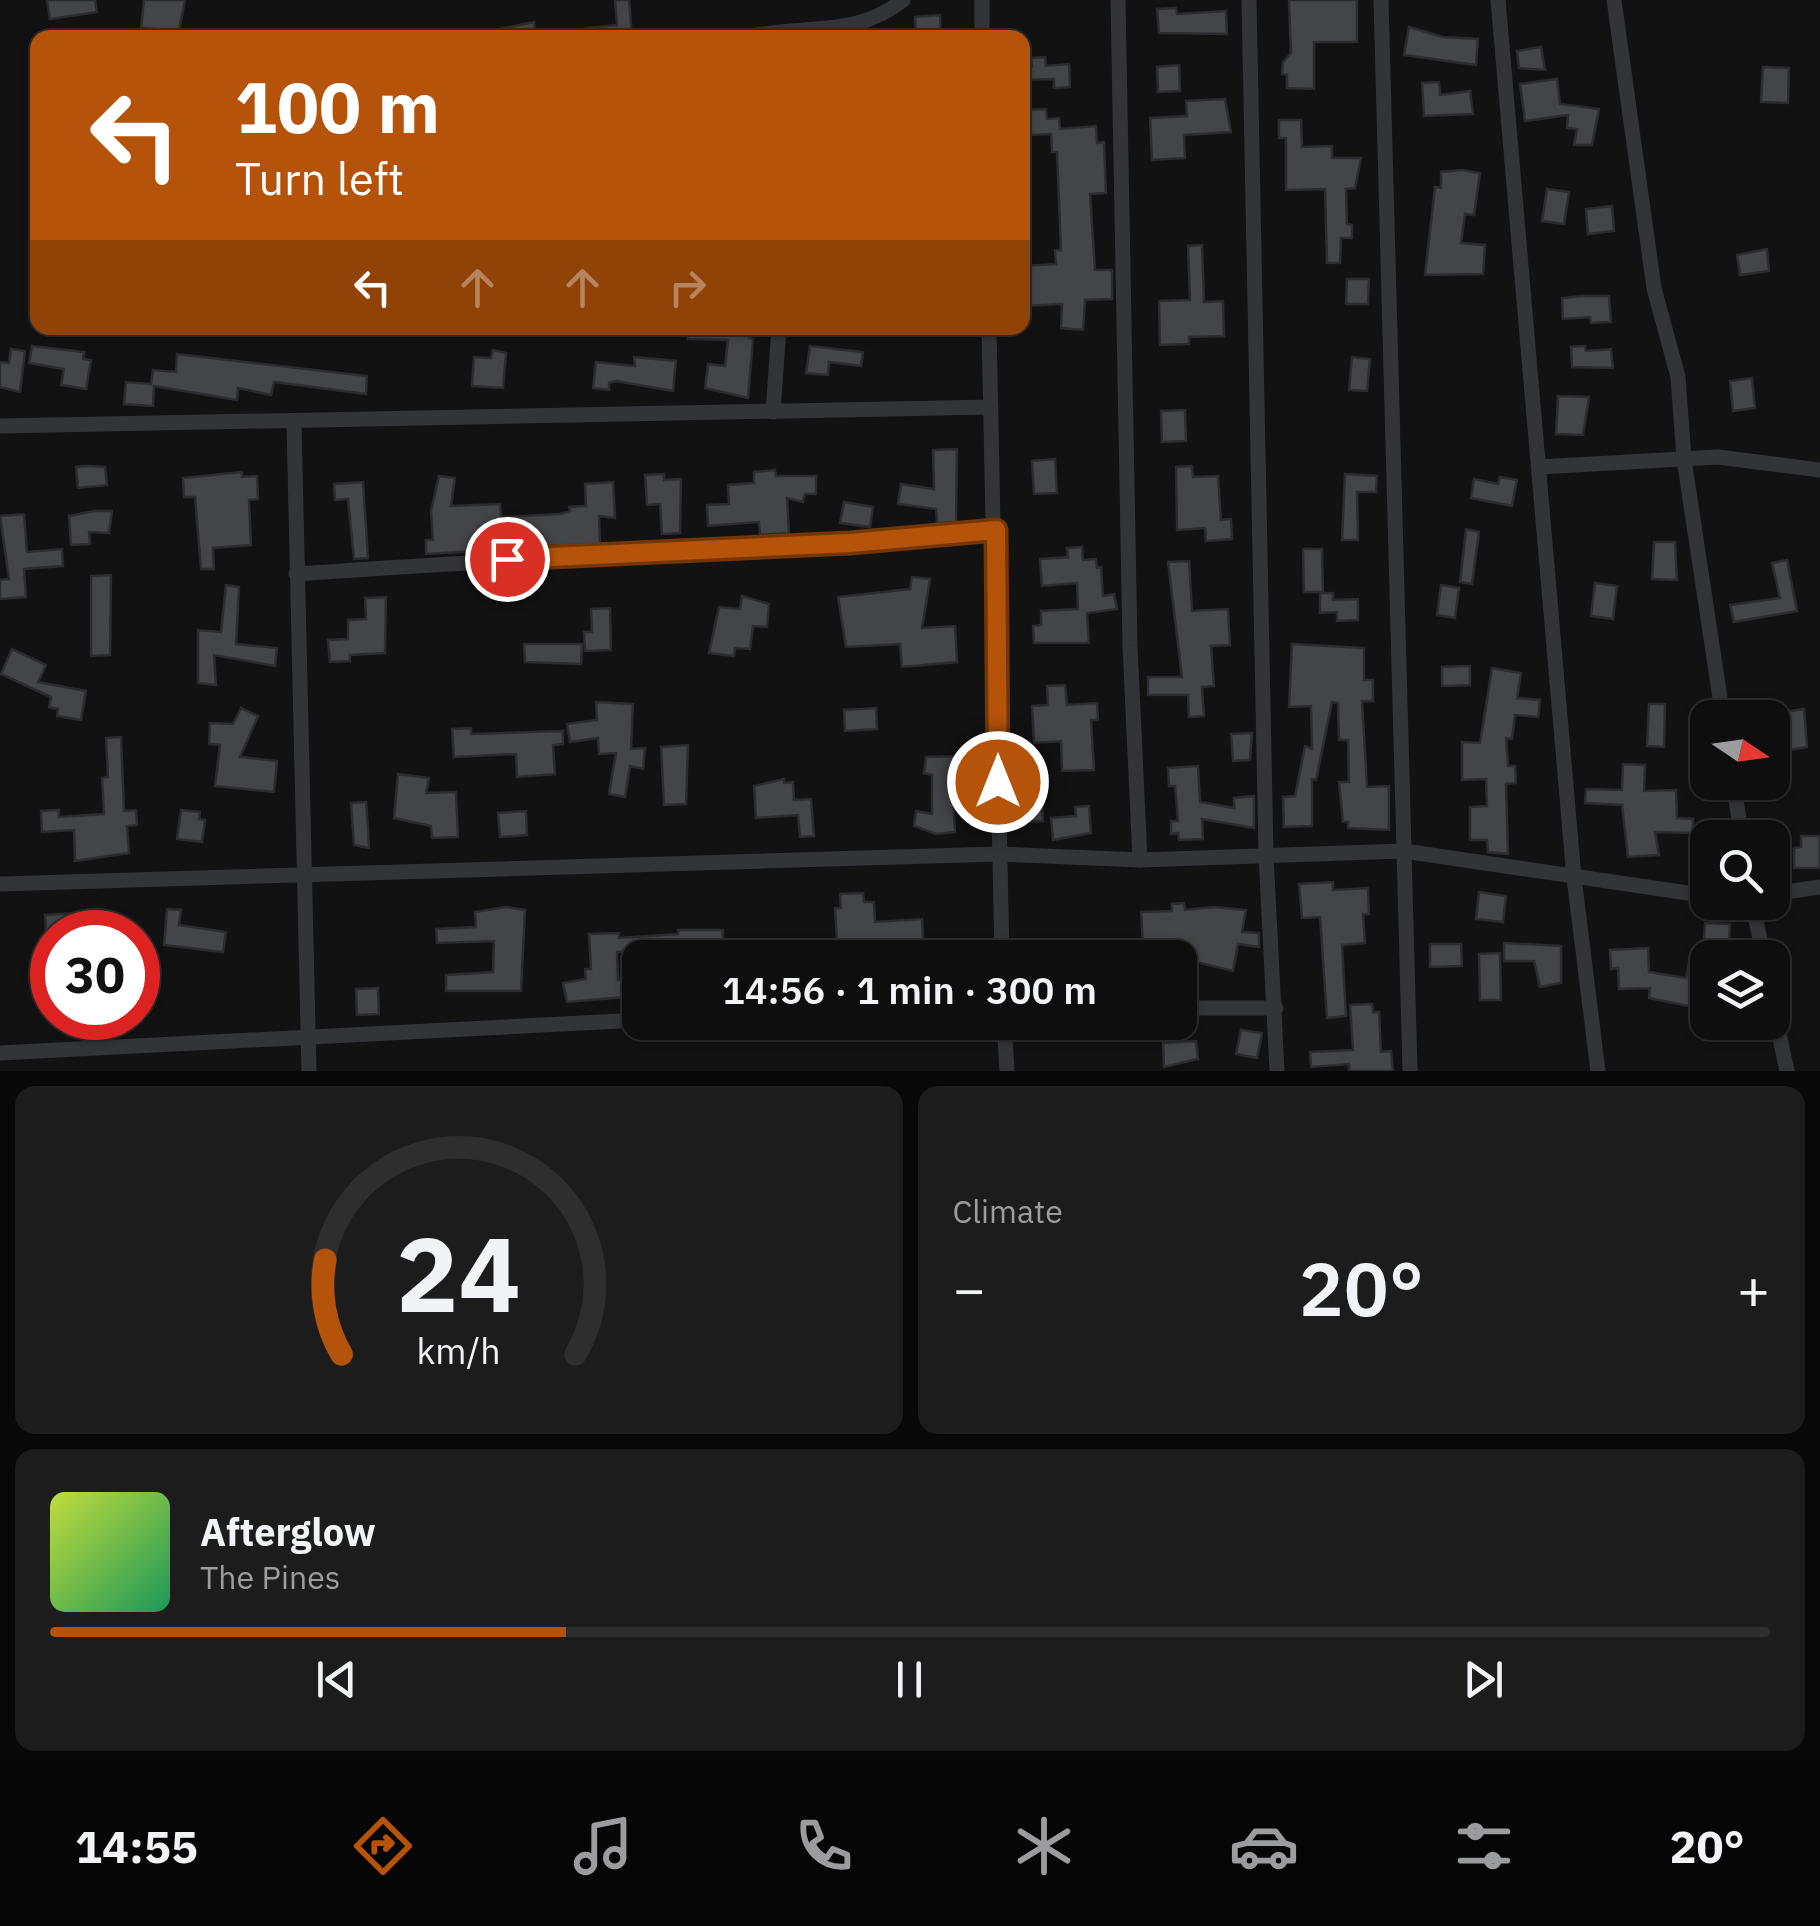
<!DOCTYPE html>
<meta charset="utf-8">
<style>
body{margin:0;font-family:"IBM Plex Sans",sans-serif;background:#1c1c1c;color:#f1f3f6;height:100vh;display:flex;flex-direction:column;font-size:38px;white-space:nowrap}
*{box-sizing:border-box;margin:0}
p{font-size:32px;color:#9b9c9e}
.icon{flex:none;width:55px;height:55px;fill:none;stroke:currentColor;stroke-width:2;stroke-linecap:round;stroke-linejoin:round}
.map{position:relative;height:1071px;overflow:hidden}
.details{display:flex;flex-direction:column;gap:15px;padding:15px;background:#080808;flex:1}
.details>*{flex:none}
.guide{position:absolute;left:30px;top:30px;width:1000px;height:305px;border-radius:20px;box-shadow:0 2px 8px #0004,0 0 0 2px #2e2e2e;background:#b45309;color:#fff;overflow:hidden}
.needle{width:65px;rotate:103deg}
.tools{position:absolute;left:1690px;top:700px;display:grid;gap:20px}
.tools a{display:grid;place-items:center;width:100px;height:100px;border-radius:20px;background:#0e0e0e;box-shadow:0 2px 8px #0004,0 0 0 2px #2e2e2e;font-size:50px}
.speed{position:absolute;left:30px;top:910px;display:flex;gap:20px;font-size:50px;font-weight:700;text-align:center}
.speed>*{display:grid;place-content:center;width:130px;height:130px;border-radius:50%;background:#0e0e0e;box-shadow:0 2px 8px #0004,0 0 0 2px #2e2e2e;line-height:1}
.speed .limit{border:15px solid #d22;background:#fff;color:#111}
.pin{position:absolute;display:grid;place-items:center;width:85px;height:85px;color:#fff;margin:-42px;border:5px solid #fff;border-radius:50%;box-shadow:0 2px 10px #0007}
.me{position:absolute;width:110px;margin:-55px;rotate:0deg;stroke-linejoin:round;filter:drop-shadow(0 0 8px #0008)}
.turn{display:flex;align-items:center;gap:35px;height:210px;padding:0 40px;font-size:45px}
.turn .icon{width:130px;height:130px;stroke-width:2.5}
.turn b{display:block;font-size:70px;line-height:85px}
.lanes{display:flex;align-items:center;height:95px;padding:0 40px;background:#0003;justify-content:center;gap:50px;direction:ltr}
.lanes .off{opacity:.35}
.big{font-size:75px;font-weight:600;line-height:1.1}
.details .card{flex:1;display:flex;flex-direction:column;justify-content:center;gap:15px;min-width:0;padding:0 35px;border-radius:20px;background:#1c1c1c}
.details .dial{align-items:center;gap:0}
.dial svg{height:260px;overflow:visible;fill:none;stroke:#2e2e2e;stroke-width:7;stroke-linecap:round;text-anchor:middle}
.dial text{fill:#f1f3f6;stroke:none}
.song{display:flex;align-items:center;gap:30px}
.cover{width:120px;height:120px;border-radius:15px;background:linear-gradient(135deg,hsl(70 70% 55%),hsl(150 70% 35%))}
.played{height:10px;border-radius:5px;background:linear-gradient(90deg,#b45309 30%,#2e2e2e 30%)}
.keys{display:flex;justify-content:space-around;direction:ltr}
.heat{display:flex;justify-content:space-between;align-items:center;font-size:55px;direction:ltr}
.details .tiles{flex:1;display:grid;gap:15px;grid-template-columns:1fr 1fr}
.card:last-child{grid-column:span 2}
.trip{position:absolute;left:622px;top:940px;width:575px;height:100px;border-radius:20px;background:#0e0e0e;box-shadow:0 2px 8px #0004,0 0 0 2px #2e2e2e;font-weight:600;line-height:100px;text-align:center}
.menu{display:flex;height:160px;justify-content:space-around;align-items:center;background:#060606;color:#9b9c9e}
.menu .icon{width:70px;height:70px}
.menu .current{color:#b45309}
.menu b{font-size:45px;color:#f1f3f6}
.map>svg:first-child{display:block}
</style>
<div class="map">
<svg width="1820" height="1071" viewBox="0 0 1820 1071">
<rect width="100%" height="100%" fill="#121213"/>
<!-- building -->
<g fill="#434548" stroke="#2c2c2f" stroke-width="2.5">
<polygon points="47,0 95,0 97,12 50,19"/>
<polygon points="144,0 185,0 179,31 141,28"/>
<polygon points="615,0 629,0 632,37 587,38 586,28 617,25"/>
<polygon points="1289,0 1357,0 1357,42 1314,42 1314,89 1287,88 1287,75 1282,74 1283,62 1291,53"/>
<polygon points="1176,8 1177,14 1226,11 1227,34 1159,33 1157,9"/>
<polygon points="940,15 941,38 916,38 915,17"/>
<polygon points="534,22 535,38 484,38 484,32"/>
<polygon points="1409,27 1443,37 1478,39 1476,65 1404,55"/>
<polygon points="1541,47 1545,70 1519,68 1517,51"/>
<polygon points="1045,57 1046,66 1069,64 1070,87 1054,88 1054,79 1022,80 1022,66 1032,66 1031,58"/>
<polygon points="1179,65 1180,91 1158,92 1157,67"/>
<polygon points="1763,67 1789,68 1788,103 1761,102"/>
<polygon points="1557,79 1560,104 1599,109 1592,145 1574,145 1577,129 1567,128 1568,115 1525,121 1520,84"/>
<polygon points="1439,82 1440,95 1470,91 1473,114 1424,116 1422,83"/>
<polygon points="1225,99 1231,132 1184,135 1185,158 1152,160 1150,118 1187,116 1186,101"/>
<polygon points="1046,109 1047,119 1059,118 1060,129 1096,126 1097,143 1104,142 1106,193 1090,194 1095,270 1112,270 1112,299 1085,300 1083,330 1061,328 1062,304 1027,306 1024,266 1056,264 1055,250 1061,250 1057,152 1052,152 1051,134 1028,135 1027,110"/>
<polygon points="1279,120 1301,120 1302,147 1332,146 1332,158 1361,158 1355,188 1346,189 1347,224 1352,225 1352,238 1341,238 1340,263 1327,263 1325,189 1286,190 1286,138 1279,138"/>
<polygon points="1462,170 1480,173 1474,215 1465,214 1461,243 1485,245 1483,274 1425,275 1435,187 1441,188 1441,172"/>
<polygon points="1547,189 1569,192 1564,224 1542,221"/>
<polygon points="1612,206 1614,231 1588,234 1586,209"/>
<polygon points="1202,245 1204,302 1223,301 1224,336 1189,337 1189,344 1160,345 1159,301 1190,300 1188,246"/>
<polygon points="1767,249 1769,271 1740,275 1737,255"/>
<polygon points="1347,279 1369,279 1368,304 1346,304"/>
<polygon points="1581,296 1609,296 1611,322 1591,323 1590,317 1563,319 1562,298"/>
<polygon points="688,328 750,328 749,338 753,339 748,398 705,388 708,364 725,366 728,340 688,339"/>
<polygon points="32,346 84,352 83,359 91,360 86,389 61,385 64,369 29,363"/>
<polygon points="810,346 863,352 861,366 829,362 828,375 806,373"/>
<polygon points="1585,346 1586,351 1611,349 1613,368 1572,367 1571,347"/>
<polygon points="11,349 25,351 20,392 0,387 0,362 9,363"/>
<polygon points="493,350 506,353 503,388 472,386 474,357 491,358"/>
<polygon points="177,354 367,376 366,394 274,382 271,395 238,388 237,400 154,386 153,406 124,404 126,382 151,384 153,370 176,372"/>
<polygon points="634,357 676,361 673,391 616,381 609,383 609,390 593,388 596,362 635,366"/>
<polygon points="1352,357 1370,359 1367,391 1349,390"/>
<polygon points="1752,378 1755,408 1733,411 1730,381"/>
<polygon points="1558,396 1589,397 1583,435 1556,434"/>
<polygon points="1185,410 1186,441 1162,442 1161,411"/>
<polygon points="957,449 956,522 937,523 936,509 898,504 901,484 934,489 933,450"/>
<polygon points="1055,459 1057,493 1034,494 1032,461"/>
<polygon points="89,466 105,467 107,485 78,488 76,467"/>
<polygon points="1192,466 1193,477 1218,476 1221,520 1231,519 1232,539 1206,541 1205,528 1177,530 1176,467"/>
<polygon points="775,470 776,476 816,476 816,494 805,494 803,502 787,498 789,533 760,535 759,522 708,526 707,505 729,504 728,485 754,483 754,472"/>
<polygon points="242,472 242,477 257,476 258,499 249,500 251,545 213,548 214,569 201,569 195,497 184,497 183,478"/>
<polygon points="664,474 664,480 681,479 680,533 662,534 660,504 647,505 645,475"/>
<polygon points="1345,474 1377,476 1376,492 1357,492 1358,540 1342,540"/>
<polygon points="439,476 455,478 451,506 500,504 501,517 560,514 570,511 569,507 586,506 585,484 613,482 615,518 599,516 600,544 542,546 542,542 526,543 526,536 495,538 496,550 426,554 426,540 433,540 431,511"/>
<polygon points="1500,477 1517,480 1512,506 1471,498 1474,479 1498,484"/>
<polygon points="363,482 368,558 354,559 348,499 335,500 334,484"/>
<polygon points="844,502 873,507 870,527 840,523"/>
<polygon points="94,511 112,511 109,533 89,532 90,544 71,545 69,516"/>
<polygon points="24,514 27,552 62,549 63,566 24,569 26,597 0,599 0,580 9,579 0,516"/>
<polygon points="1466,529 1479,532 1472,584 1460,582"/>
<polygon points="1654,542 1675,542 1677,580 1652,579"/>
<polygon points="1082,547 1083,560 1096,559 1097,568 1101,567 1103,596 1114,594 1117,609 1087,613 1089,643 1034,643 1033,626 1041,625 1041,611 1078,609 1077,583 1042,586 1040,559 1068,557 1067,548"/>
<polygon points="1303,549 1322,549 1323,592 1304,592"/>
<polygon points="1787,560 1797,611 1734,622 1730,605 1780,598 1772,563"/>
<polygon points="1189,561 1192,611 1228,609 1230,645 1211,646 1214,686 1202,687 1204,716 1189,717 1188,695 1148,695 1148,677 1182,677 1168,562"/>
<polygon points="111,575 110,655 91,656 91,576"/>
<polygon points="912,577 930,579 922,628 955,626 957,662 902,667 900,644 846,647 838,597 910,589"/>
<polygon points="1595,583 1617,586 1613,619 1591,616"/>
<polygon points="226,585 239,587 236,644 277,648 275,666 214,655 216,685 198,683 198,630 221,632"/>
<polygon points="1441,585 1459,588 1455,618 1437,615"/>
<polygon points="1320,593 1333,593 1333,600 1358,599 1358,620 1337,621 1337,612 1320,613"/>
<polygon points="742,596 769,604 767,627 753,626 750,649 735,648 734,656 709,653 719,607 740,609"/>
<polygon points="386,597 385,653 350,655 350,661 330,662 328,640 348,639 348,620 366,619 365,598"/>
<polygon points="610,608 611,650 585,651 584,632 592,632 591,609"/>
<polygon points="524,644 582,644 581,664 525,662"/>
<polygon points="1292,644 1364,648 1364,680 1373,680 1373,701 1362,701 1367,787 1389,786 1389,830 1348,828 1348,822 1343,822 1339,782 1349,782 1348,740 1339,740 1338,703 1332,702 1316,780 1312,779 1312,826 1284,827 1283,797 1295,796 1305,746 1312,749 1311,706 1289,707"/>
<polygon points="12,649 46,665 38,682 86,691 81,720 57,716 58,709 49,707 51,697 1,674"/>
<polygon points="1470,666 1470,685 1442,686 1442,667"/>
<polygon points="1492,668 1521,673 1517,698 1540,700 1538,717 1515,715 1512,739 1506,738 1508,766 1515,766 1516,783 1506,784 1508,854 1488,852 1487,840 1470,840 1470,807 1487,806 1486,779 1462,780 1462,742 1480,743"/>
<polygon points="1065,685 1067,705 1097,703 1098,720 1091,720 1094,770 1062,771 1061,741 1034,743 1032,706 1048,705 1047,686"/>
<polygon points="596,702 633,704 631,749 645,748 643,769 630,766 625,797 609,794 616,753 599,754 598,738 570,742 567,724 597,720"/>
<polygon points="1649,704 1665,704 1664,747 1647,746"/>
<polygon points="241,708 258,716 240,757 277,761 274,792 215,786 220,745 209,744 210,723 233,724"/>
<polygon points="876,708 877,729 845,731 844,710"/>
<polygon points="1804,709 1807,747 1779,752 1772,714"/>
<polygon points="471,728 471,734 563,731 563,744 553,745 555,774 517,777 516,754 454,757 452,729"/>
<polygon points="1252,733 1250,760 1233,761 1231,734"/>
<polygon points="121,737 124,811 136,810 137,825 127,826 129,853 75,861 74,830 42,832 41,811 59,810 59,817 104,814 102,778 108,777 106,738"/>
<polygon points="688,745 686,804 664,805 661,747"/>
<polygon points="960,756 960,765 968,765 968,793 953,793 955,832 936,834 914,826 916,811 932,814 932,775 924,773 926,757"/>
<polygon points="1623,764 1645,765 1644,791 1676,790 1677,818 1693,819 1693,833 1655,832 1659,855 1628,857 1622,805 1585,803 1586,789 1622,790"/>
<polygon points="1198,766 1200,802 1234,808 1234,798 1254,796 1254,828 1202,819 1203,839 1179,840 1178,833 1171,834 1171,821 1178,821 1175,786 1169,786 1168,768"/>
<polygon points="398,774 429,778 426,793 456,792 458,837 432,838 431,826 394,818"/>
<polygon points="784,779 784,783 793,782 794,800 811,799 814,836 800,837 798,815 756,818 754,786"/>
<polygon points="1042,797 1043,821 1021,822 1020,816 1015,817 1014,798"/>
<polygon points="366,802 368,827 369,848 354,845 351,803"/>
<polygon points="1089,806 1091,833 1053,840 1051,818 1076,816 1075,807"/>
<polygon points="181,810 200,812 199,819 205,820 202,842 177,839"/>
<polygon points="526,811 527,835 500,837 498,813"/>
<polygon points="1801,836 1820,836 1820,868 1794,868 1794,848 1801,847"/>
<polygon points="1333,882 1333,890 1368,888 1369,914 1363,914 1365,943 1342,945 1346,1016 1327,1018 1320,917 1302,918 1299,884"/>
<polygon points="1479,892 1506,896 1503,922 1476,919"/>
<polygon points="863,893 864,902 874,902 875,922 922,919 923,939 877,941 875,958 838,958 835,908 841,908 840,894"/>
<polygon points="1184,903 1185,910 1214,907 1246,910 1242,932 1259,933 1259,947 1238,944 1233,971 1180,958 1144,958 1141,912 1172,911 1172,904"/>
<polygon points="506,907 525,910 521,991 446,991 446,975 493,972 494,941 437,943 436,929 476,927 475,912"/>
<polygon points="167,909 181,910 179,925 226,932 223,952 164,945"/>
<polygon points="77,913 78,932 46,932 45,915"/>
<polygon points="1705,923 1730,924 1728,958 1708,958 1708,1010 1649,998 1650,988 1619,989 1618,968 1611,969 1610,950 1648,948 1649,972 1686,978 1690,956 1703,957"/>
<polygon points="678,930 723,930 723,954 679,954 679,949 617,952 618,980 635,978 638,996 567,1002 563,983 586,979 585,969 591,969 589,934 619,933 619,938 678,934"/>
<polygon points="1504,943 1561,946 1561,983 1540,987 1534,961 1504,961"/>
<polygon points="1430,944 1461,944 1462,966 1430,967"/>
<polygon points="1500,953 1501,1000 1480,1000 1479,954"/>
<polygon points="378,988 379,1014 357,1015 356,989"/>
<polygon points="1372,1004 1373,1012 1379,1012 1381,1052 1391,1051 1393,1071 1349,1071 1349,1064 1311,1067 1310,1052 1353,1050 1350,1005"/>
<polygon points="1241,1030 1262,1033 1257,1058 1236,1054"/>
<polygon points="1196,1041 1198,1059 1164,1067 1163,1043"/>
</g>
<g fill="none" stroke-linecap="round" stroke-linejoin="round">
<!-- minor -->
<g stroke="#333437" stroke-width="15">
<polyline points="1118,0 1130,646 1140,860"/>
<polyline points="1249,0 1266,855 1277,1071"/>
<polyline points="1381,0 1410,1071"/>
<polyline points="1498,0 1574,878 1598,1071"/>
<polyline points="1614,0 1654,288 1678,377 1684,459 1723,718"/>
<path d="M742,38c57,-15 112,2 161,-38"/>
<polyline points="982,38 982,0"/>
<polyline points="989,328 1002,958"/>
<polyline points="773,412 779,328"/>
<polyline points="294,424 309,1071"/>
<polyline points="0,426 991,407"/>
<polyline points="1539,467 1718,457 1820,470"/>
<path d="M296,574c233,-17 467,-25 700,-44"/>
<polyline points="1733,782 1742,838"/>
<polyline points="0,884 998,854 1140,860 1404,851 1708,896"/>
<polyline points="1772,894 1820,887"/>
<polyline points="1752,902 1764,958"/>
<polyline points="1772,1001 1787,1071"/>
<polyline points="1180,1008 1276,1008"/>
<polyline points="1004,1022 1007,1071"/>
<polyline points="0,1053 640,1020"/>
</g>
</g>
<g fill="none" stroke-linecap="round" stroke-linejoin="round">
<!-- route casing -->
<g stroke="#753606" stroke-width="25">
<polyline id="route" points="507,559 850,543 996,530 998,782"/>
</g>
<!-- route -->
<use href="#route" stroke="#b45309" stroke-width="18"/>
</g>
</svg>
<div class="tools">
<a><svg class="needle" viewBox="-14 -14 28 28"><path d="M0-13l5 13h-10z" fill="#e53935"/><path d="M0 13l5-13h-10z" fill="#9b9c9e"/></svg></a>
<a><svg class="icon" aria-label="search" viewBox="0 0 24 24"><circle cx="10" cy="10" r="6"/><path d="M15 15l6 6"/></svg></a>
<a><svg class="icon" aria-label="layers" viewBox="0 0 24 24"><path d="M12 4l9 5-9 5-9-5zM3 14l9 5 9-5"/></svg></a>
</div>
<div class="speed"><div class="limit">30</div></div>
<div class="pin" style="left:507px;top:559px;background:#d93025"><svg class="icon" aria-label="arrive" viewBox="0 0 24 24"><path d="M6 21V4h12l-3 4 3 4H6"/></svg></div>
<svg class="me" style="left:998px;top:782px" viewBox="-20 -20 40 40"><circle r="17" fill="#b45309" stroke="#fff" stroke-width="3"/><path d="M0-11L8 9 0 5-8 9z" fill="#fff"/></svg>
<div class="trip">14:56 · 1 min · 300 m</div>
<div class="guide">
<div class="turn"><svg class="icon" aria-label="left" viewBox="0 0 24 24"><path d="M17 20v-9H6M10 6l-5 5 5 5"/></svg><div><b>100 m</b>Turn left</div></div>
<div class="lanes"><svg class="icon" aria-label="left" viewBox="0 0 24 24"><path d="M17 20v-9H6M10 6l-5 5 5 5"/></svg><svg class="icon off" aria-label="ahead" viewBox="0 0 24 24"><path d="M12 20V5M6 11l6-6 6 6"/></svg><svg class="icon off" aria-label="ahead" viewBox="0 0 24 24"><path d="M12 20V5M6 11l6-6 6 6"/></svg><svg class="icon off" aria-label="right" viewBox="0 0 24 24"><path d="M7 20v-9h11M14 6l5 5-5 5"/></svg></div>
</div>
</div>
<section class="details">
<div class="tiles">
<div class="card dial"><svg viewBox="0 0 100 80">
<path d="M14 69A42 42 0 1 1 86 69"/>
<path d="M14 69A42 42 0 0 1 9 40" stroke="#b45309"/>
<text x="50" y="56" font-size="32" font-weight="700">24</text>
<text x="50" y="72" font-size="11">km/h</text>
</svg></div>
<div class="card"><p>Climate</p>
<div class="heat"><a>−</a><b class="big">20°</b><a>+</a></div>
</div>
<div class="card">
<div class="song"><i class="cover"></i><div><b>Afterglow</b><p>The Pines</p></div></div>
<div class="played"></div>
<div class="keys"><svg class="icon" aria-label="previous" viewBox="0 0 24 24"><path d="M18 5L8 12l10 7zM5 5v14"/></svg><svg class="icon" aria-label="pause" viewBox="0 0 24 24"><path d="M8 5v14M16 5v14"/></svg><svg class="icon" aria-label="next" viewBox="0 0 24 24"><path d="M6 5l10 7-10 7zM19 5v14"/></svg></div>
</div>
</div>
</section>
<nav class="menu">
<b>14:55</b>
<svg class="icon current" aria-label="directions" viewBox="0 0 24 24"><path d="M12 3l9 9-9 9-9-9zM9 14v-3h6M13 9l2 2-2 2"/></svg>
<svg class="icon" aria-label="music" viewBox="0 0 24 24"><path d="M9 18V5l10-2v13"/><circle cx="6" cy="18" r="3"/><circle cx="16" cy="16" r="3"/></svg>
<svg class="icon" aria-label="phone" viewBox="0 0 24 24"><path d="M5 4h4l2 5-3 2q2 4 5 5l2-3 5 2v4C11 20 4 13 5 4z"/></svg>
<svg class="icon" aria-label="climate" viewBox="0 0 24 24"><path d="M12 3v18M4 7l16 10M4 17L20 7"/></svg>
<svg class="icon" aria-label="car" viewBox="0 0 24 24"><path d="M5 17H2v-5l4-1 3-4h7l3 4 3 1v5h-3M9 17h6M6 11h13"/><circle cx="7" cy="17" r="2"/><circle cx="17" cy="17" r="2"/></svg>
<svg class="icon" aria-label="filters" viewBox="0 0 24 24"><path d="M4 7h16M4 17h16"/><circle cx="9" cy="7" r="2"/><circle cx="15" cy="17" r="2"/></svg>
<b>20°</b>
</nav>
